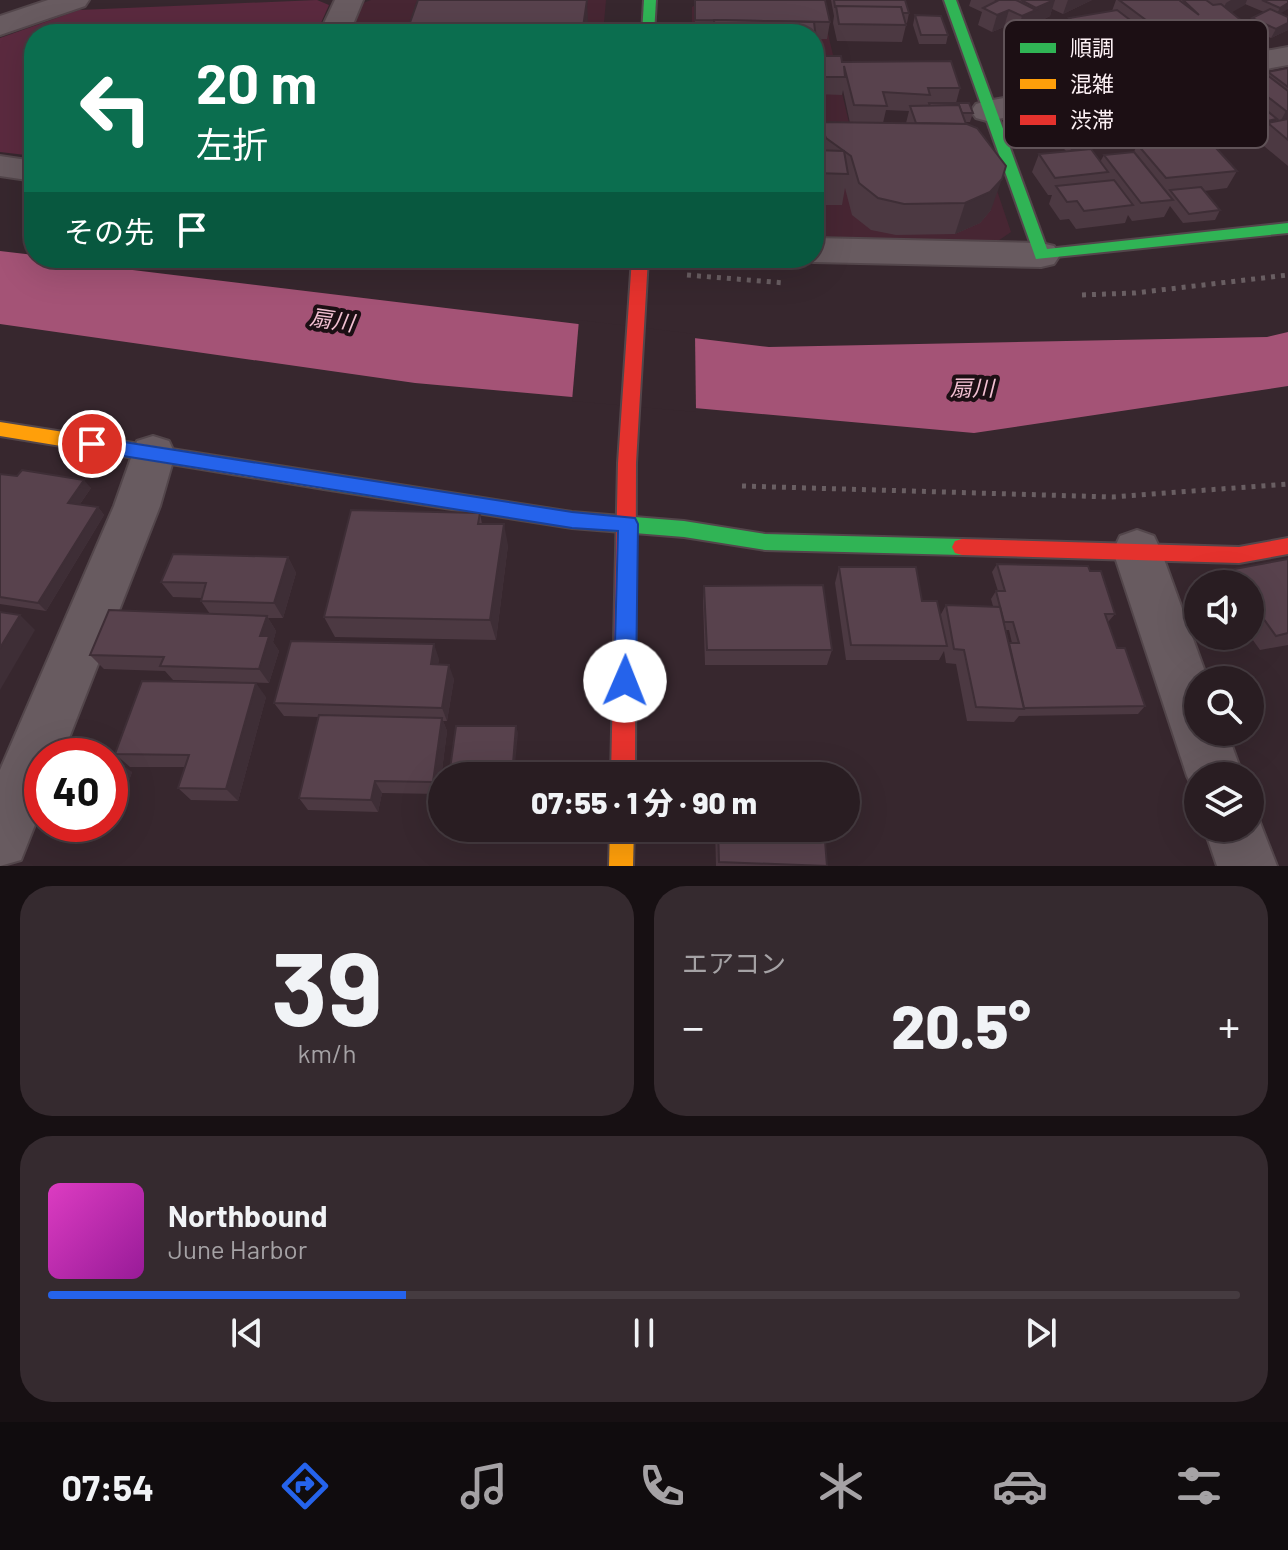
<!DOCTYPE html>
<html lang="ja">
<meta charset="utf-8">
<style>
body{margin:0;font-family:Barlow,"Noto Sans JP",sans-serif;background:#352a2f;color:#f1f3f6;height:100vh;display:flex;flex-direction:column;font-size:30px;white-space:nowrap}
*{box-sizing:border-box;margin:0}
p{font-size:26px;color:#a5a2a5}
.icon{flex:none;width:44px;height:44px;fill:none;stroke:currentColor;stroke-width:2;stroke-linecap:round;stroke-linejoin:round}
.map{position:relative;height:866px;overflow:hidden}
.side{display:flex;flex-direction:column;gap:20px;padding:20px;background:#171013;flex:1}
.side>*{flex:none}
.guide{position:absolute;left:24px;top:24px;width:800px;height:244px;border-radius:32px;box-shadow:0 8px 32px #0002,0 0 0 2px #453b40;background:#0b6e4f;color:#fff;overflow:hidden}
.tools{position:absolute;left:1184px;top:570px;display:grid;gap:16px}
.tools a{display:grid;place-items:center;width:80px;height:80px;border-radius:50%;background:#291d22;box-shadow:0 8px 32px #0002,0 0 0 2px #453b40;font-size:40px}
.speed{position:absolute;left:24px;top:738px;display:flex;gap:16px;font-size:40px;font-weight:700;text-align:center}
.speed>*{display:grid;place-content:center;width:104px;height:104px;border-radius:50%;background:#291d22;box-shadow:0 8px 32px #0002,0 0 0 2px #453b40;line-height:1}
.speed .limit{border:12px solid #d22;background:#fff;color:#111}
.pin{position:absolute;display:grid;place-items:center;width:68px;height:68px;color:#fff;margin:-34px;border:4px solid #fff;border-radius:50%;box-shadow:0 2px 8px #0007}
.me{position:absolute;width:88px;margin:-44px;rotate:1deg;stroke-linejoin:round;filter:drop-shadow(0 0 6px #0008)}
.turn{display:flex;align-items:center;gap:28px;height:168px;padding:0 40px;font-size:36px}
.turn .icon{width:104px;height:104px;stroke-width:2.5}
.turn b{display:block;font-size:56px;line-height:68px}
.then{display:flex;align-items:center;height:76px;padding:0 40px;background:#0003;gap:16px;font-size:30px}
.big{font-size:60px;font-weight:800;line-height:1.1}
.side .widget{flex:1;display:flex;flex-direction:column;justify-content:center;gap:12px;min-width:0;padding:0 28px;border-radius:32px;background:#352a2f}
.side .dial{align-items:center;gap:0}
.dial b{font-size:104px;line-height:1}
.song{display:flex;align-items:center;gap:24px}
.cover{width:96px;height:96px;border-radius:12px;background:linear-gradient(135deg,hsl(310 70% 55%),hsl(300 70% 35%))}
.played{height:8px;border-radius:4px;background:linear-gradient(90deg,#2563eb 30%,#453b40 30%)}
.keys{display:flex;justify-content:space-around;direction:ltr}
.heat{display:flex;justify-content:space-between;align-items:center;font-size:44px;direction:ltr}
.side .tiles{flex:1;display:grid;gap:20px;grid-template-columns:1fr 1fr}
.widget:last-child{grid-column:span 2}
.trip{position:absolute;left:428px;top:762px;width:432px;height:80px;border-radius:40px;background:#291d22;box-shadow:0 8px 32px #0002,0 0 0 2px #453b40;font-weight:800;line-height:80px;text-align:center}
.dock{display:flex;height:128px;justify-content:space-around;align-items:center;background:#100c0e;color:#a5a2a5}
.dock .icon{width:56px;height:56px}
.dock .current{color:#2563eb}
.dock b{font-size:36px;color:#f1f3f6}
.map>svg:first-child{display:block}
</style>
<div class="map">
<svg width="1288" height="866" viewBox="0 0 1288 866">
<rect width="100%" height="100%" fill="#37272e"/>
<!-- built -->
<g fill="#472633">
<polygon points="371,0 606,0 603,34 350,34 363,3"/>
<polygon points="703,0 820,0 855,148 984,152 1011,232 995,243 814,236 814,34 692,34 692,7"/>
</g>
<!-- green -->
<polygon fill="#5b2a3f" points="317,0 329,5 316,34 34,34 34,156 0,152 0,38 79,10"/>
<!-- water -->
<polygon fill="#a45376" points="0,251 34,255 34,258 769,347 1267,337 1288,332 1288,386 974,433 415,383 0,324"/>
<!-- pier -->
<polygon fill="#37272e" points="579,320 695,334 696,412 572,401"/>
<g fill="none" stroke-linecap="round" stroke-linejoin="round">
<!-- street casing -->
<g stroke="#53464b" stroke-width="4">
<g id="street">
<polygon points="48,0 89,0 85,6 0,35 0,16"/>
<polygon points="335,0 363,0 349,34 319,34"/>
<polygon points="1288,47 1288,65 987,121 976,118 971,111 976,104 987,101"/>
<polygon points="0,156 34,161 34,181 0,176"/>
<polygon points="814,238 1041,243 1054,246 1060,255 1054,264 1041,267 814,262 801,259 814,258"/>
<polygon points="153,436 169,441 175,454 160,506 62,756 42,756 42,807 21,860 0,866 0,770 114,506 137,441"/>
<polygon points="1137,530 1154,536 1161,551 1208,680 1198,680 1198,732 1227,732 1243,776 1198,776 1198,797 1187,776 1113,551 1120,536"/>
<polygon points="1250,806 1254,807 1277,866 1217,866 1204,828 1250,828"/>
</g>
</g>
<!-- fast casing -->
<g stroke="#53464b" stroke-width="4">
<g id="fast">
<polygon points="644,0 656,0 654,34 642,34"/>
<polygon points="944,0 956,0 1047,249 1288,223 1288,233 1036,259"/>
<polygon points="324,473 572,512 684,521 765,534 962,539 969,541 972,547 969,553 962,555 765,550 684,537 572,528 324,489 317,486 315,481 317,476"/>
</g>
</g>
<!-- slow casing -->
<g stroke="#53464b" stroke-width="4">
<g id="slow">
<polygon points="0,422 324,473 331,476 333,481 331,486 324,489 0,436"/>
<polygon points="610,828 634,828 633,866 609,866"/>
</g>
</g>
<!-- jam casing -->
<g stroke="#53464b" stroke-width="4">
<g id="jam">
<polygon points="632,258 648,258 636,463 635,776 611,776 618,463"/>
<polygon points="1288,538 1288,554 1239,563 962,555 955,553 952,547 955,541 962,539 1239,547"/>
</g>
</g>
<!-- path -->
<g stroke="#695e62" stroke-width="5" stroke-dasharray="4 6" stroke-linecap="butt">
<polyline points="447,258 526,266 594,267"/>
<polyline points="687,275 785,283"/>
<polyline points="1082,295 1135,293 1288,275"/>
<polyline points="742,486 1112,497 1288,484"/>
</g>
<!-- street -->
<use href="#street" fill="#685b60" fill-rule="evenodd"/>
<!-- fast -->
<use href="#fast" fill="#30b455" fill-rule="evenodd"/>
<!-- slow -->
<use href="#slow" fill="#ff9f0a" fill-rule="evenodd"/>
<!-- jam -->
<use href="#jam" fill="#e5322d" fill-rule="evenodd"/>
</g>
<!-- wall -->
<g fill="#4c3942" fill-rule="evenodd">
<path d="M695,0l135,22 -3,17h-11l1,9 -1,8 144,32 -4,15 17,10 -3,9h-4l25,88 -11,13 -25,11 -59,1 -25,-5 -19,-15 -7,-27 -3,17h-28v-55l5,-28 31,1 -7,-33 -1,5 -28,-1v-60h-119zM886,110l23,1 -3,12h-23z"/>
<polygon points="831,0 905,0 909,13 907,23 905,23 906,25 902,42 837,41 833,23 834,16"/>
<polygon points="971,0 1092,0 1063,14 1052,9 1050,16 1017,33 1004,27 992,32 978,25 982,12 969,6"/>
<polygon points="1116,0 1288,0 1280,14 1288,17 1288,30 1271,38 1247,27 1252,18 1264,12 1245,4 1231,12 1242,21 1234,38 1180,44 1177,41 1150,46 1146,43 1144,49 1135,51 1132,58 1109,63 1065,27 1069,18 1112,11"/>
<polygon points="915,15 948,35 946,44 919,44 913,25"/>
<polygon points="1288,68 1288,166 1258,141 1264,130 1251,132 1238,121 1237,124 1213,128 1208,124 1164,133 1159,128 1155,137 1091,149 1100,162 1104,155 1134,152 1137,144 1237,171 1227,188 1204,191 1220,210 1215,220 1183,223 1170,206 1164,217 1132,221 1128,215 1125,223 1076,229 1069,219 1060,220 1049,204 1052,195 1048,195 1032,172 1039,154 1067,152 1039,123 1045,106 1140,99 1147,85 1213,79 1241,89 1246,80 1266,76 1268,72"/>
<polygon points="0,474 91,488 80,504 98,507 104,515 46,611 0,604"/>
<polygon points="480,513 482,524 508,545 496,640 335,637 324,617"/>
<polygon points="288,557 296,573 283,618 268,618 276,631 273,642 279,651 269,683 173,680 165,671 104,669 90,655 210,614 201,601 202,598 173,597 161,582"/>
<polygon points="1288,559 1288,645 1260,650 1250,636 1250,584 1216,584 1229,570"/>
<path d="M997,564l93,7 25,43 -7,8 9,26 28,58 -7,8 -119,2 -5,6 -47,-1 -11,-57 -10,-1 -2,-12 -5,9h-93l-11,-77 4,-16 83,34 18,15 6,-11 47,1 -2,-7 5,-8h2l-6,-19zM1006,630h3l3,13h-3z"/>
<polygon points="704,586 832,650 827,665 705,665 703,601"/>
<polygon points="439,659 438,664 454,679 447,721 443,721 447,731 439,794 382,793 378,812 308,810 299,798 318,717 284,716 274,703"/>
<polygon points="266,697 238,801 191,800 178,788 185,767 130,767 115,754"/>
<polygon points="110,765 132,772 123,798 110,798"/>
<polygon points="715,828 824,828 827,866 716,866"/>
</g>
<!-- shaded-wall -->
<g fill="#3e2e36">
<polygon points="587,0 588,21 586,34 582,34"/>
<polygon points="1054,0 1055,0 1050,16 1017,33 1022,16"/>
<polygon points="1068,0 1092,0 1063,14"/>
<polygon points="1231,0 1247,0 1245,5 1218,20 1226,3"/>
<polygon points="1288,3 1288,9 1275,17 1280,8"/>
<polygon points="1009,10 1004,27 992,32 997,15"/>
<polygon points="1288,23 1288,30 1271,38 1276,29"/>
<polygon points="1184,24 1177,41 1150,46 1158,29"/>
<polygon points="1150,35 1144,49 1135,51 1132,58 1109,63 1112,53 1143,36"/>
<polygon points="1246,106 1237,124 1213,128 1222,111"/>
<polygon points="1217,107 1208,124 1164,133 1172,115"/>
<polygon points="1286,111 1288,111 1288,126 1276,129"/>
<polygon points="1163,119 1155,137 1069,154 1076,136"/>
<polygon points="1277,119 1272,127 1268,123 1264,130 1251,132 1256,123"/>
<polygon points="1002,179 991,210 980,223 955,234 965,203"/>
<polygon points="84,480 91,488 75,511 68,503"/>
<polygon points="98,507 104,515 46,611 38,603"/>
<polygon points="504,524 508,545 496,640 490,620"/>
<polygon points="288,557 296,573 283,618 274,603"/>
<polygon points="20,615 35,630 0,690 0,648"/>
<polygon points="267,616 276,631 273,642 279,651 269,683 259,669 260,636"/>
<polygon points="434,644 439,659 436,679 431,664"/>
<polygon points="449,665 454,679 447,721 442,708"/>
<polygon points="256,683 266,697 238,801 226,789"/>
<polygon points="442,718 447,731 439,794 433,782"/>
<polygon points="516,726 518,733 514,776 512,776"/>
<polygon points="124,766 132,772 123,798 115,792"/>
<polygon points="375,781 382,793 378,812 371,800"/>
</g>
<!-- building -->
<g fill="#58424d" stroke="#3e2e36" stroke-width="2">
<polygon points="418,0 587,0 582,34 406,34"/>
<polygon points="695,0 825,0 830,22 695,20"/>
<polygon points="834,0 905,0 909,13 902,13 901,7 835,7"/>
<polygon points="995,0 1016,0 1036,10 1022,16 1009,10 997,15 983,8 997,1"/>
<polygon points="1021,0 1054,0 1036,8"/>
<polygon points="1119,0 1179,0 1199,15 1183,0 1206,0 1213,5 1221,4 1242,21 1188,27 1184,24 1158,29"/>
<polygon points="1262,0 1288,0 1288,3 1280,8"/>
<polygon points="836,6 901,7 906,25 839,24"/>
<polygon points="1270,9 1288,17 1288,23 1276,29 1252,18"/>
<polygon points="1117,10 1150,35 1143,36 1148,40 1130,44 1136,48 1112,53 1069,18"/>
<polygon points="915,15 941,16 948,35 921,35"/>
<polygon points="714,20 814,22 817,48 814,48 814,34 715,34"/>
<polygon points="814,56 841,56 842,62 951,61 960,88 928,88 930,95 883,92 887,106 854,105 844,66 845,77 814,77"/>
<polygon points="1288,68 1288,87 1268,72"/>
<polygon points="1267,75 1288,91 1288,111 1286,111 1246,80"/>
<polygon points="1226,77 1277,119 1256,123 1243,112 1246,106 1213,79"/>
<polygon points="929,103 969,103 973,113 962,113 959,105 930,106"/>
<polygon points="959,105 966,124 916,123 910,106"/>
<polygon points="1288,119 1288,140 1268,123"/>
<polygon points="819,122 967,124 977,128 1006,166 1002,179 990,192 965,203 904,204 878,198 859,183 851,156 826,138"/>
<polygon points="1206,137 1237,171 1166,178 1137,144"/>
<polygon points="1091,149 1108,172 1055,178 1039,154"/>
<polygon points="814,150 844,151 848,174 814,173"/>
<polygon points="1134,152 1173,200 1141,203 1104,155"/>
<polygon points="1114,180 1133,205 1084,211 1077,201 1067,202 1056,186"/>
<polygon points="1201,187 1220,210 1189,214 1170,190"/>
<polygon points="22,470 84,480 68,503 98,507 38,603 0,597 0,474 17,476"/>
<polygon points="351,510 480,513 478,524 504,524 490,620 324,617"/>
<polygon points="173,554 288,557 274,603 201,601 206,583 161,582"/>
<polygon points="1288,559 1288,633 1276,636 1250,600 1250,584 1239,584 1229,570"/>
<polygon points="997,564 1088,566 1090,571 1101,571 1115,614 1105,614 1117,648 1125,648 1145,706 1024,708 1009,643 1019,643 1013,622 1004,622 996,591 1005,591"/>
<polygon points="839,567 916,567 922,601 937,601 947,646 851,645"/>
<polygon points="823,585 832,650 707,650 704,586"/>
<polygon points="946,605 1000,607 1024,709 976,707 964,650 954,649"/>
<polygon points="109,610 267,616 260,636 269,636 259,669 160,666 164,657 90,655"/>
<polygon points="0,612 20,615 0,648"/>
<polygon points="291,641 434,644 431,664 449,665 442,708 274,703"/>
<polygon points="142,681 256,683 226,789 178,788 189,755 115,754"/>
<polygon points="319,715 442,718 433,782 375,781 371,800 299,798"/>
<polygon points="456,726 516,726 512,776 449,776"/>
<polygon points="110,765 124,766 115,792 110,791"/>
<polygon points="718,828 824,828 827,866 719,862"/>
</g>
<!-- route -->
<polygon fill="#2563eb" stroke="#184099" stroke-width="2" points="92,437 572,512 635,518 638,524 636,681 633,689 625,692 617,689 614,681 618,531 572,528 92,451 82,444"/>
<g text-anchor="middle" stroke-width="8" stroke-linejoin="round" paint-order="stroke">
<!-- water labels -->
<g font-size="22" font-style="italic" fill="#f3c1d3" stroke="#1c0f14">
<text transform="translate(332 320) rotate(8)" y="8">扇川</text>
<text x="972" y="396">扇川</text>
</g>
</g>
<!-- legend -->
<rect x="1004" y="20" width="264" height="128" rx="12" fill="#1c0f14" stroke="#605358" stroke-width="2"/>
<rect x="1020" y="43" width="36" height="10" fill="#30b455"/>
<rect x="1020" y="79" width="36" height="10" fill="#ff9f0a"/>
<rect x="1020" y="115" width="36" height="10" fill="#e5322d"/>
<g font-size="22" fill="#fdf1f5">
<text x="1070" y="56">順調</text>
<text x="1070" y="92">混雑</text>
<text x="1070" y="128">渋滞</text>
</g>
</svg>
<div class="tools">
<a><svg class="icon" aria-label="sound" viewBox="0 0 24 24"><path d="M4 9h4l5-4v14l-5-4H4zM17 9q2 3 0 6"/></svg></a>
<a><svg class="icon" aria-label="search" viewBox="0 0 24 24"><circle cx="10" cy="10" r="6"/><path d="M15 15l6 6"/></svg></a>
<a><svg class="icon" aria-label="layers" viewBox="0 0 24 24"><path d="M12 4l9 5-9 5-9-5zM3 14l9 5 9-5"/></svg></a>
</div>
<div class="speed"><div class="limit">40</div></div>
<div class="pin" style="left:92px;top:444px;background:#d93025"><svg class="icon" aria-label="arrive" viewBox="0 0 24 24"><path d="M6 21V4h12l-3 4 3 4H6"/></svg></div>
<svg class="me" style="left:625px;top:681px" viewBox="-20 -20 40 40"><circle r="19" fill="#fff"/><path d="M0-13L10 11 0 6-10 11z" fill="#2563eb"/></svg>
<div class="trip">07:55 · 1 分 · 90 m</div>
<div class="guide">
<div class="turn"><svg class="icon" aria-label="left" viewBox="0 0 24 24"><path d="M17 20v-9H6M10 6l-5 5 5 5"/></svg><div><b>20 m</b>左折</div></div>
<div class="then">その先<svg class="icon" aria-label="arrive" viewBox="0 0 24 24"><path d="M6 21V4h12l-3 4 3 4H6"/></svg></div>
</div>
</div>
<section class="side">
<div class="tiles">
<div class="widget dial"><b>39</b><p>km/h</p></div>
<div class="widget"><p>エアコン</p>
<div class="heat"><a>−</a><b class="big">20.5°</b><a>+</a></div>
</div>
<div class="widget">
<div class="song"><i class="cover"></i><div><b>Northbound</b><p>June Harbor</p></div></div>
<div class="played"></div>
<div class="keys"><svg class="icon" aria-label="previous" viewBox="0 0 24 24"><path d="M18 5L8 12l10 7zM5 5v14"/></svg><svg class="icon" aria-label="pause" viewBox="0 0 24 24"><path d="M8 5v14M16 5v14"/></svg><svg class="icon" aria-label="next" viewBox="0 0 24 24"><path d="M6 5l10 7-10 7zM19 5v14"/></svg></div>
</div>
</div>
</section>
<nav class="dock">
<b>07:54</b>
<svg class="icon current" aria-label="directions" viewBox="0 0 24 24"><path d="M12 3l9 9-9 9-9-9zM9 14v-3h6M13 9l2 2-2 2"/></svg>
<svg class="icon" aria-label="music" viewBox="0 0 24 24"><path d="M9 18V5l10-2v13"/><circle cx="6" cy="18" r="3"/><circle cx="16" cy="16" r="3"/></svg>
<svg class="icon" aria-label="phone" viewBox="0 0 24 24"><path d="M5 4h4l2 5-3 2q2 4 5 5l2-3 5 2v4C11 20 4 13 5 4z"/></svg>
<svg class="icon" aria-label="climate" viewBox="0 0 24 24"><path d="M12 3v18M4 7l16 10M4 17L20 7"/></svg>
<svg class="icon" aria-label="car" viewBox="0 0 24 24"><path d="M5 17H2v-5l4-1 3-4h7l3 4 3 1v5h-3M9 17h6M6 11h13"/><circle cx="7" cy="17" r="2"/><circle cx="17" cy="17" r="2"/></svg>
<svg class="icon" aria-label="filters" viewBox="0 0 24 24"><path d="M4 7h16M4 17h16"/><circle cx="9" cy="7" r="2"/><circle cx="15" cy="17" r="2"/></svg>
</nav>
